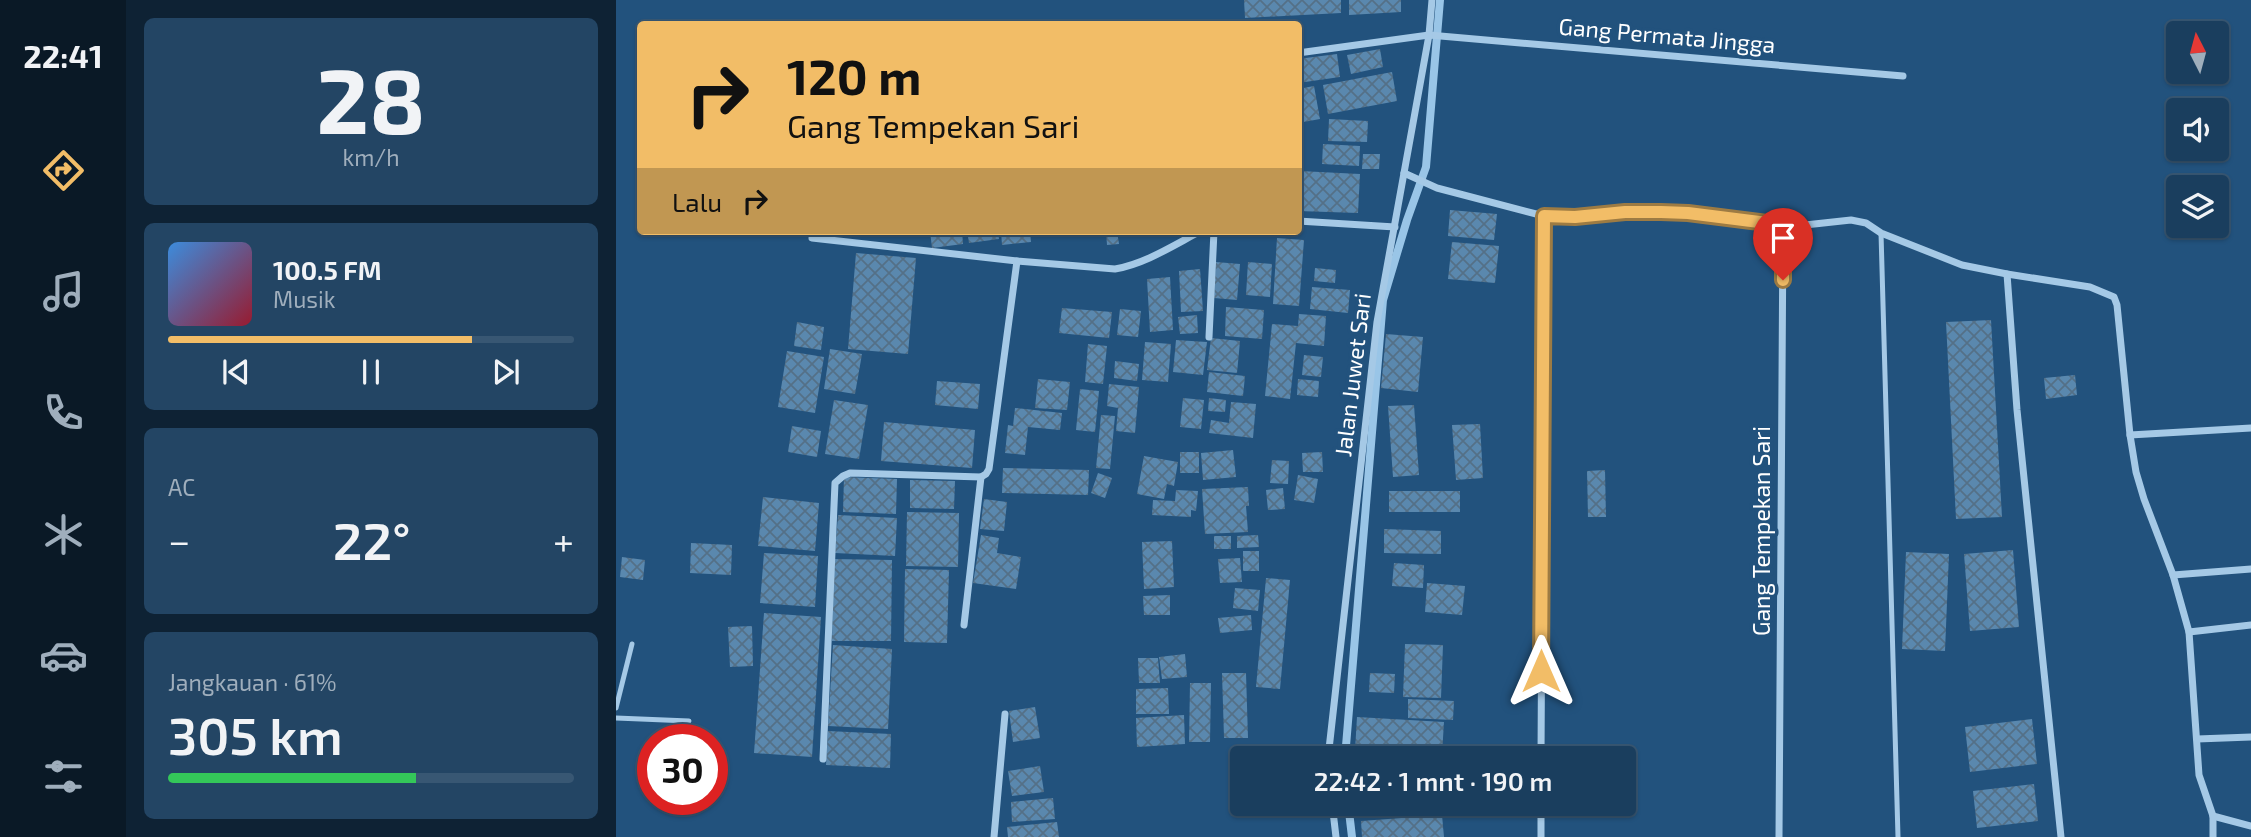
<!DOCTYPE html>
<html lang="id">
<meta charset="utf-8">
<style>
body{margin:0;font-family:"Exo 2",sans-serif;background:#234564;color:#f1f3f6;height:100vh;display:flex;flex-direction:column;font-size:26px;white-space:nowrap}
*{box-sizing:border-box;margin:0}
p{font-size:23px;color:#9faebc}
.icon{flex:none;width:38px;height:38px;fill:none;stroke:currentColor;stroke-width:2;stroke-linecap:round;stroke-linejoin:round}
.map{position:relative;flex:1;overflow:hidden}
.panel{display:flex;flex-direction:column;gap:18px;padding:18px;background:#0e2234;width:490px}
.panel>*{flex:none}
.banner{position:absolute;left:21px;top:21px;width:665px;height:214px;border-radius:7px;box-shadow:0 2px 5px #0004,0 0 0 2px #385773;background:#f2bd67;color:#111;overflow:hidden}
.needle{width:46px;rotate:354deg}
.fabs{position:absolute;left:1550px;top:21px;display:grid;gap:14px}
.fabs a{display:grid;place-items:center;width:63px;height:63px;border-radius:7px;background:#1a3e5e;box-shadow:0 2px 5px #0004,0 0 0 2px #385773;font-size:35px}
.speed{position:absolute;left:21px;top:724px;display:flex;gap:14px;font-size:35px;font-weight:700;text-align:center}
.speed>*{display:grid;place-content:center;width:91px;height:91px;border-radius:50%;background:#1a3e5e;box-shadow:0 2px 5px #0004,0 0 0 2px #385773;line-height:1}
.speed .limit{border:10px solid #d22;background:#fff;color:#111}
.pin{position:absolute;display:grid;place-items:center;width:60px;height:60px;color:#fff;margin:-72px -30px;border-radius:50% 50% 50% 0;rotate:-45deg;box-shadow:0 0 7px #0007}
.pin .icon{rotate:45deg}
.me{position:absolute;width:77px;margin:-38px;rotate:0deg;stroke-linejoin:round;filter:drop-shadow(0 0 5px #0008)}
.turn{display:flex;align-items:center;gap:24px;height:147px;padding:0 35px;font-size:32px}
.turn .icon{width:91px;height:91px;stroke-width:2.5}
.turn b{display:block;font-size:49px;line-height:60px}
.then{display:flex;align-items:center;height:66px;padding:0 35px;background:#0003;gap:14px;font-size:26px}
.big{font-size:52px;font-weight:600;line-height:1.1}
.panel .card{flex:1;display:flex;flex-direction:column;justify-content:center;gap:10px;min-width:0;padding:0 24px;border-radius:10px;background:#234564}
.panel .dial{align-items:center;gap:0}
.dial b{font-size:91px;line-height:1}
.song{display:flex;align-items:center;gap:21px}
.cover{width:84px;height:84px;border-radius:10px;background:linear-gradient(135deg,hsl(210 70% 55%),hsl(350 70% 35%))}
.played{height:7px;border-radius:4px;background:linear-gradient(90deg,#f2bd67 75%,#385773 75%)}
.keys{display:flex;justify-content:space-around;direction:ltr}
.heat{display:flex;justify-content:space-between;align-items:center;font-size:38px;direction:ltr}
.charge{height:10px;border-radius:5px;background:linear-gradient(90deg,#34c759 61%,#385773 0)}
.trip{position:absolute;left:614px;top:746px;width:406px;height:70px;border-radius:7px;background:#1a3e5e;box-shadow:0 2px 5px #0004,0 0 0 2px #385773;font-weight:600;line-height:70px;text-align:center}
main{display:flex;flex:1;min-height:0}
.tab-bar{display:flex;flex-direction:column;width:126px;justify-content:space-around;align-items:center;background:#0a1926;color:#9faebc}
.tab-bar .icon{width:49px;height:49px}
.tab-bar .current{color:#f2bd67}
.tab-bar b{font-size:32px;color:#f1f3f6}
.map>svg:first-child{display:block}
</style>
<main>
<nav class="tab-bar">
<b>22:41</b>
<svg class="icon current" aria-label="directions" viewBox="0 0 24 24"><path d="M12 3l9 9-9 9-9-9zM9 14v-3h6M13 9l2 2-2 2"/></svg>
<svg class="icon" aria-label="music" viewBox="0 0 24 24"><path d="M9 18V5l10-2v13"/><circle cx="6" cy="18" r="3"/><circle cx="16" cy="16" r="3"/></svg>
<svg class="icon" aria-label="phone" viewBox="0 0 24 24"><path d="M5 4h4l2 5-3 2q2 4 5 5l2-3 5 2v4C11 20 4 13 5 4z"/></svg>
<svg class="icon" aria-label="climate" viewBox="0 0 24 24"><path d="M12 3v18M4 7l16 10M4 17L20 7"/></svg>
<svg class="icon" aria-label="car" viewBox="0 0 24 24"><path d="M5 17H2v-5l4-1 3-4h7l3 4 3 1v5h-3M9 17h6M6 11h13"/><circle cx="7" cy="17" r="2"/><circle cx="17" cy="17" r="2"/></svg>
<svg class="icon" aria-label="filters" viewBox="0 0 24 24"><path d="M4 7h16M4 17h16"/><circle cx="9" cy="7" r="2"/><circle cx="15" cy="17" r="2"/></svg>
</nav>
<section class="panel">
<div class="card dial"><b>28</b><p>km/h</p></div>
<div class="card">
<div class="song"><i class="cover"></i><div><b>100.5 FM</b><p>Musik</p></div></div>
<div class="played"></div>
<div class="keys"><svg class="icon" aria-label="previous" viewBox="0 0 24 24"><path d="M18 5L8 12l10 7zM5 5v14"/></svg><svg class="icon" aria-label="pause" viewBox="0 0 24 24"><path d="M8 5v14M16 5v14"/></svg><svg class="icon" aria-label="next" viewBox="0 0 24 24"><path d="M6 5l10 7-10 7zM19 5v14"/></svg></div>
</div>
<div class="card"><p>AC</p>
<div class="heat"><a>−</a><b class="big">22°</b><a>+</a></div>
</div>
<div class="card"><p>Jangkauan · 61%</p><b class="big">305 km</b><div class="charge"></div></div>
</section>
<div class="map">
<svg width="1635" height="837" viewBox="0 0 1635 837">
<defs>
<pattern id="building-cross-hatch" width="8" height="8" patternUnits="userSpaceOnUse" patternTransform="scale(1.75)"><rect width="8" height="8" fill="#5a88ae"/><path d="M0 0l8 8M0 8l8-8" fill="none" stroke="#547087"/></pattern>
</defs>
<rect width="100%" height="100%" fill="#22527d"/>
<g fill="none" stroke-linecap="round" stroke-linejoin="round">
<!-- stream -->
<g stroke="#99c5e7" stroke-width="8">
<polyline points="729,758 767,300 791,220 810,167 824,0"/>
<polyline points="732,803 736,837"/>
</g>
</g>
<!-- building -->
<g fill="url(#building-cross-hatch)">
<polygon points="628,0 725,0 725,13 629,18"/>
<polygon points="733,0 785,0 785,12 733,15"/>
<polygon points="764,49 767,67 735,74 731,55"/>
<polygon points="721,54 724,77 682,83 682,59"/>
<polygon points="776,72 781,101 712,114 707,85"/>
<polygon points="698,86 704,119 682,123 682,89"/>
<polygon points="713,119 752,121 751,142 712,141"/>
<polygon points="707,144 744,146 743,166 706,164"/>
<polygon points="747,154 764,154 763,169 746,169"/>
<polygon points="684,171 744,174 742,213 682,211"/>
<polygon points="834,210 881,214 878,240 832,236"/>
<polygon points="314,231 346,231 347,244 316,248"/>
<polygon points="351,231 382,231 383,239 353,243"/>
<polygon points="385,231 414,231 415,242 386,245"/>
<polygon points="490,231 501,231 503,244 491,245"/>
<polygon points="661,238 688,240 683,306 657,304"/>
<polygon points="836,242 883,246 879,283 832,279"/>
<polygon points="240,253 300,258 292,354 232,349"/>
<polygon points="600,262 624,264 621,300 598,298"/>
<polygon points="632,262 656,264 654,297 630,295"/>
<polygon points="699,268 720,270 719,283 698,281"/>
<polygon points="584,269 587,311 565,312 563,271"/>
<polygon points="554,277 557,330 534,332 531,279"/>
<polygon points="696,287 734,290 732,313 694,309"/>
<polygon points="610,307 648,310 646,339 609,336"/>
<polygon points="446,308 496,312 493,338 443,333"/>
<polygon points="504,309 525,311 522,337 501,335"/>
<polygon points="683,314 710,316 708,346 680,343 674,399 649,396 656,324 682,326"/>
<polygon points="581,315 582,333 564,334 562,317"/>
<polygon points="1375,320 1386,517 1340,519 1330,322"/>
<polygon points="181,322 208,327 205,350 178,346"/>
<polygon points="770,334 807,337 802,392 765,388"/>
<polygon points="595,338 624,341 621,373 591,370"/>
<polygon points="560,340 591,342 587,375 557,372"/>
<polygon points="529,342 555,344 552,382 526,380"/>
<polygon points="472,344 491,346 487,384 469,382"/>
<polygon points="214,349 246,354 239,394 208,389"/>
<polygon points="171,351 208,357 199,413 162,407"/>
<polygon points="688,355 707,357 705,377 686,375"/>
<polygon points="499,361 523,364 521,381 498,378"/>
<polygon points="593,372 629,376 627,396 591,392"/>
<polygon points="1459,375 1461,395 1430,399 1428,378"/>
<polygon points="422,379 454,382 451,410 419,408"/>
<polygon points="682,379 703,381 702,397 681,395"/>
<polygon points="321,381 364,384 362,409 319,405"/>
<polygon points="493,384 523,387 519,433 500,431 502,408 491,406"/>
<polygon points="464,389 483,391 479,432 460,430"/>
<polygon points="567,398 588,400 585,429 564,427"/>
<polygon points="593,398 610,400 609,412 592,411"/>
<polygon points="218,400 252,405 243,459 209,454"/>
<polygon points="615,402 640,404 637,438 593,433 595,420 613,423"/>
<polygon points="798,405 803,475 777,477 772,406"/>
<polygon points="399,408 446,413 444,430 412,427 409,455 389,453 392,425 397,426"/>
<polygon points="485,415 499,416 494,469 480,468"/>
<polygon points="268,422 359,430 356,468 265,461"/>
<polygon points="864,424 867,478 840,480 836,425"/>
<polygon points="176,426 205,431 201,457 172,452"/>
<polygon points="617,450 620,477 587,480 585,453"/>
<rect x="564" y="452" width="19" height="21"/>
<polygon points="706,452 707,472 687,472 686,453"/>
<polygon points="528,456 562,462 558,486 551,484 548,499 521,494"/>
<polygon points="656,460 673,461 672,484 654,483"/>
<polygon points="387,468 473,470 472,495 386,493"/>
<polygon points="989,470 990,517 972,517 971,471"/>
<polygon points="482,473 496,478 489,498 475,493"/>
<polygon points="682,475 702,479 698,503 678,500"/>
<polygon points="228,477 281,479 280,514 227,512"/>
<polygon points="294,480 339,481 338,509 294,508"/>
<polygon points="632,487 633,506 630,506 632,532 589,534 586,489"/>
<polygon points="667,488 669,509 652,510 650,490"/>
<polygon points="560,490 582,491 580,511 575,510 575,517 536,515 537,500 559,501"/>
<rect x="773" y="491" width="71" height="21"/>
<polygon points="147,497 203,503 199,551 142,546"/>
<polygon points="368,499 391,502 388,531 364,529"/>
<polygon points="291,512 343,513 342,567 290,566"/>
<polygon points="222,515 281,518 279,556 219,553"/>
<polygon points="768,529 825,531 825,554 768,553"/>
<polygon points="365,535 383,538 381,553 405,557 400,589 357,583"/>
<polygon points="642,535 643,547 621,548 621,536"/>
<rect x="598" y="536" width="17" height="13"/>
<polygon points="556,541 558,587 528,589 526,542"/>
<polygon points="75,543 116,545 115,575 74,573"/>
<polygon points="1397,550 1403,627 1354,631 1348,554"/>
<rect x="627" y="551" width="16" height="20"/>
<polygon points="1290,552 1333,554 1329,651 1286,649"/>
<polygon points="148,553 202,556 199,607 144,603"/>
<polygon points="6,557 29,560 27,580 4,577"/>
<polygon points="624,558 626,582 604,583 602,559"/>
<polygon points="217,559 276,560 275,641 216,641"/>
<polygon points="778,563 808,565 807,588 776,586"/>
<polygon points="289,569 333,570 331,643 288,642"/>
<polygon points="650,578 674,580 664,689 640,687"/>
<polygon points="811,583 849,586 846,615 809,612"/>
<polygon points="619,588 644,590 642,611 617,608"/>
<polygon points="554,595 554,615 528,615 527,596"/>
<polygon points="148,613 205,617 196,757 138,753"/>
<polygon points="635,615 636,630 604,633 602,618"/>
<polygon points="136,626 137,666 114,667 112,627"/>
<polygon points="789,644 827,645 825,698 787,697"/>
<polygon points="217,645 276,649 272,729 212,726"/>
<polygon points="569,654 571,677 546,679 543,657"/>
<polygon points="522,658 542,658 544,683 523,683"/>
<polygon points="606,673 630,673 632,738 608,738"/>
<polygon points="754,673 779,674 778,693 753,692"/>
<polygon points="574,683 595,683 594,742 573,742"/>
<polygon points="552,688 553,714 520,714 520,689"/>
<polygon points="792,699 838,701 837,720 792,718"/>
<polygon points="419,707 424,738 397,742 393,711"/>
<polygon points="568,715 569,744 521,747 520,718"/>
<polygon points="741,717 828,722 826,755 739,750"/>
<polygon points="1416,719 1421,764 1354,772 1349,727"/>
<polygon points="212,731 275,734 274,768 210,765"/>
<polygon points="424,766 428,792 396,796 392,771"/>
<polygon points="1418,784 1422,821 1361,828 1357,791"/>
<polygon points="437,798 439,819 396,822 395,802"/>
<polygon points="826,815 828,837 746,837 745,821"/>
<polygon points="441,822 443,837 392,837 391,827"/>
</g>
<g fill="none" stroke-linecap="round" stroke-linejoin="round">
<!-- lane -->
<g stroke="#a5c9e6" stroke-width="5">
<polyline points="1265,233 1282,837"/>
<polyline points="0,708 16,644"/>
<polyline points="0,718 73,721"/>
</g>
<!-- street -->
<g stroke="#a5c9e6" stroke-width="7">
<polyline points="682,53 813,35 1287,76"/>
<polyline points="788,173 821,188 928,216 959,217 1009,212 1045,212 1072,213 1180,226 1235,220 1250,223 1265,233 1346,265 1391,274 1474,287 1498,297 1501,305 1514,435 1520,472 1528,499 1557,575 1573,632 1583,775 1597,816 1597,837"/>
<polyline points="682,221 779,227"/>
<path d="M196,238l205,23 98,8c30,-5 59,-24 86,-38"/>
<polyline points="1391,274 1401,410 1445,837"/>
<polyline points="593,337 598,231"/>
<polyline points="1514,435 1635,428"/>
<polyline points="1557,575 1635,569"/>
<polyline points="348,625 365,477"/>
<polyline points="1573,632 1635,625"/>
<polyline points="1581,739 1635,737"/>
<polyline points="712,758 761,322 813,35 816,0"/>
<polyline points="925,758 928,216"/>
<polyline points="207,759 219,483 227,476 234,473 365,477 370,474 373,469 401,261"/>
<polyline points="716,803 720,837"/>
<polyline points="925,803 925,837"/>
<polyline points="1597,816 1635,826"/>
<polyline points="378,837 389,714"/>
<polyline points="1163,837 1167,225"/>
</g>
</g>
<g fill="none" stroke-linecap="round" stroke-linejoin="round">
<!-- route casing -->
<g stroke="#9d7b43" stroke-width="18">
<polyline id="route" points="925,671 928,216 959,217 1009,212 1045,212 1072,213 1167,225 1167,280"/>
</g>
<!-- route -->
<use href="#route" stroke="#f2bd67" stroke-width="12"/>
</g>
<g text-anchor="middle" stroke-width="7" stroke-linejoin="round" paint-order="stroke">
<!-- street labels -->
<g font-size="23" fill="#fff" stroke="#22527d">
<text transform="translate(1051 36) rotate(5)" y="8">Gang Permata Jingga</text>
<text transform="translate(737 375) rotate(-83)" y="8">Jalan Juwet Sari</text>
<text transform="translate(1146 531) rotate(-90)" y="8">Gang Tempekan Sari</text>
</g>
</g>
</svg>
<div class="fabs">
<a><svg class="needle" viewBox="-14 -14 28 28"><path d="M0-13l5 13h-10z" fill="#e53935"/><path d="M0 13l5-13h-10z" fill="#9faebc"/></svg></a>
<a><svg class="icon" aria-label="sound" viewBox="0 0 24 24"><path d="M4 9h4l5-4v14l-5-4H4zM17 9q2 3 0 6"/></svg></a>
<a><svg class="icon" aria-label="layers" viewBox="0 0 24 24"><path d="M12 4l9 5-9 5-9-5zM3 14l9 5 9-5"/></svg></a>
</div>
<div class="speed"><div class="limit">30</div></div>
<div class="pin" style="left:1167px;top:280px;background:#d93025"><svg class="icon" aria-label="arrive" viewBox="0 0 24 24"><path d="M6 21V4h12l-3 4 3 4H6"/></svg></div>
<svg class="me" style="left:925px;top:671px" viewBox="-20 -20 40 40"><path d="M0-17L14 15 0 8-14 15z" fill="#f2bd67" stroke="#fff" stroke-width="4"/></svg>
<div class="trip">22:42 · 1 mnt · 190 m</div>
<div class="banner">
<div class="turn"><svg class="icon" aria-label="right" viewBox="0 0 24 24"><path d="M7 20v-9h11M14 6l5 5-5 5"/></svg><div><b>120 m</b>Gang Tempekan Sari</div></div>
<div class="then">Lalu<svg class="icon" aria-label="right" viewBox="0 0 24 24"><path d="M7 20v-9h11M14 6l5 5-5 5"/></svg></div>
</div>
</div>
</main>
